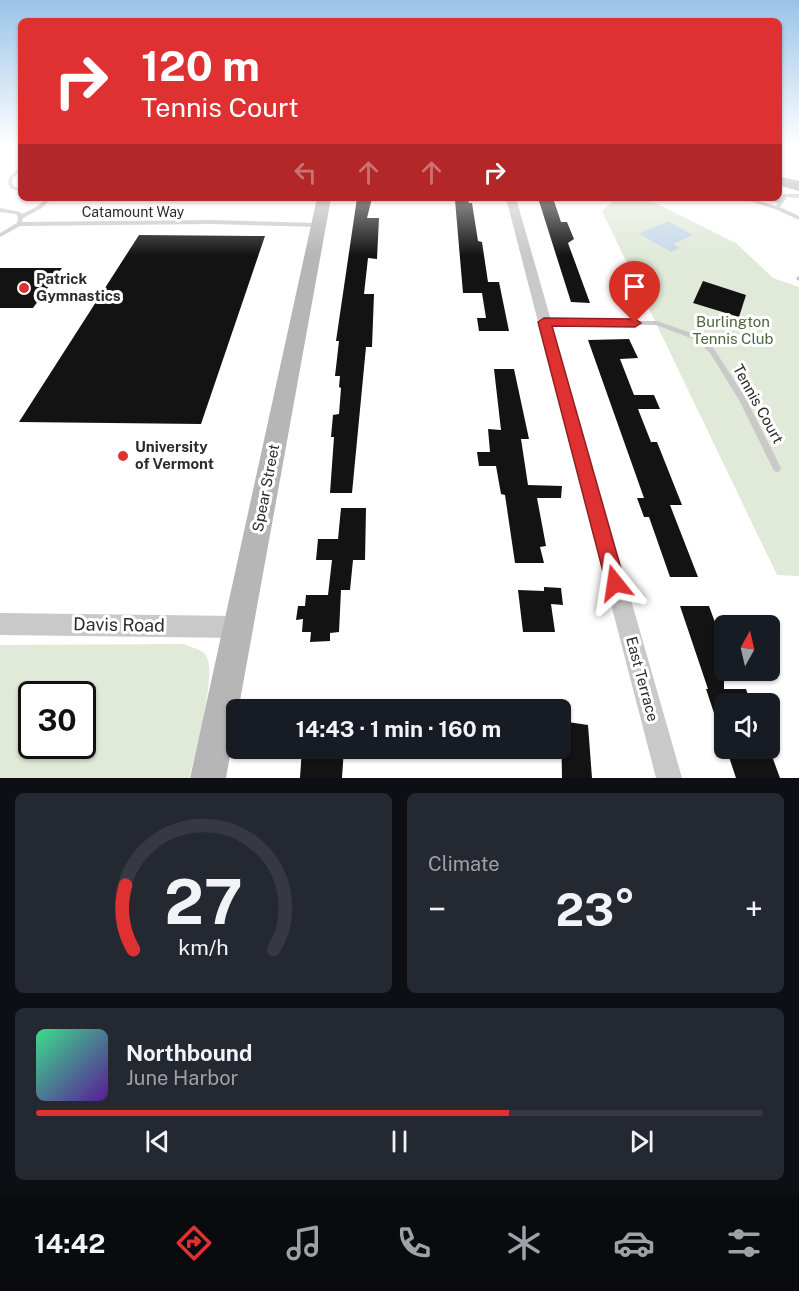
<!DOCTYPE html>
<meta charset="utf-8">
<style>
body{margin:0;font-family:"Public Sans",sans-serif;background:#242831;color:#f1f3f6;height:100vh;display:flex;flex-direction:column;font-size:22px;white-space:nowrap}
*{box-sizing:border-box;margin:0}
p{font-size:20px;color:#9ea1a6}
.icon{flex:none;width:33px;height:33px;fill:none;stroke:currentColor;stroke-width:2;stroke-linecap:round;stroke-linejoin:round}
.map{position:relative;height:778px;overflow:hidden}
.panel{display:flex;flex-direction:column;gap:15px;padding:15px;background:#0d0f14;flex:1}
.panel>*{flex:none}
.top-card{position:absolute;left:18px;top:18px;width:764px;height:183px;border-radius:9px;box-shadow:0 2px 4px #0004;background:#e03132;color:#fff;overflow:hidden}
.needle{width:39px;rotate:8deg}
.tools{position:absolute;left:714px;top:615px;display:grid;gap:12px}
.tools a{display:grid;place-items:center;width:66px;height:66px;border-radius:9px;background:#171b24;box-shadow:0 2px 4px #0004;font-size:30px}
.speed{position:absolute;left:18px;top:681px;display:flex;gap:12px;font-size:30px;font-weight:700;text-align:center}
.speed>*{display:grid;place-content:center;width:78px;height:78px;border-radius:50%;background:#171b24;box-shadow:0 2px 4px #0004;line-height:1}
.speed .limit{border:3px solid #111;border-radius:9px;background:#fff;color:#111}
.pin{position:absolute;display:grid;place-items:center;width:51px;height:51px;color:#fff;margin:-62px -26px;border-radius:50% 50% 50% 0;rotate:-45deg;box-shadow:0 0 6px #0007}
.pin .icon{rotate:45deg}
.me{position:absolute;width:66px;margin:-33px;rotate:345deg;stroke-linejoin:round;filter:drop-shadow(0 0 4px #0008)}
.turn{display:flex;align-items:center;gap:21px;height:126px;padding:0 24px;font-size:27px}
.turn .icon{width:78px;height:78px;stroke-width:2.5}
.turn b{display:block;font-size:42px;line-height:51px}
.lanes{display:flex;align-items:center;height:57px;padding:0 24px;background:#0003;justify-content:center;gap:30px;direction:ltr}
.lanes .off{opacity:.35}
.big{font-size:45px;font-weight:700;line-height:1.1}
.panel .widget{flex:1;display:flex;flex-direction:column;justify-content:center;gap:9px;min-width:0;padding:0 21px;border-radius:9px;background:#242831}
.panel .dial{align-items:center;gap:0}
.dial svg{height:156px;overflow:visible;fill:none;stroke:#363941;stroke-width:7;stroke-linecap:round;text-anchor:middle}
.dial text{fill:#f1f3f6;stroke:none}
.song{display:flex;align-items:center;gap:18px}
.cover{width:72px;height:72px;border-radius:9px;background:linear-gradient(135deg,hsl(150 70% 55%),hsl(270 70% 35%))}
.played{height:6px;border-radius:3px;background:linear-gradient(90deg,#e03132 65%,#363941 65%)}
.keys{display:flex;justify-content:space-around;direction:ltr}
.heat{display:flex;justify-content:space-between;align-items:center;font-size:33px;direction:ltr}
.panel .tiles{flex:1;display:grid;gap:15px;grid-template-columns:1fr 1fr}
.widget:last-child{grid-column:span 2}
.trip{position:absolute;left:226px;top:699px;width:345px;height:60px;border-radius:9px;background:#171b24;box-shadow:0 2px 4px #0004;font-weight:700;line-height:60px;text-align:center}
.dock{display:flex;height:96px;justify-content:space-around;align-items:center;background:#090b0e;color:#9ea1a6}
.dock .icon{width:42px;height:42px}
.dock .active{color:#e03132}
.dock b{font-size:27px;color:#f1f3f6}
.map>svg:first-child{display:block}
</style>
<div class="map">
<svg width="799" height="778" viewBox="0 0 799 778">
<rect width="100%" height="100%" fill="#fff"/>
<!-- green -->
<g fill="#e1ead9" fill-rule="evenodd">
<polygon points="616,198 645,198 736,243 773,278 799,287 799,576 777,575 602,211"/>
<path d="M184,644c6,3 17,5 21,10 14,15 -11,102 -16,124h-189v-133zM32,694h50v52h-50z"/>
</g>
<!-- water -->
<polygon fill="#c6d9e9" points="668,221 693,235 673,244 680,248 671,252 639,234"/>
<!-- building -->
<g fill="#131313">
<polygon points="357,198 372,198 367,218 379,218 377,259 368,258 364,294 374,294 372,347 366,347 352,493 330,493 334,437 331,437 333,415 339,414 341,388 339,387 340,376 335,376 339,341 336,341"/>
<polygon points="538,198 553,198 561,222 567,222 574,239 568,243 590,303 571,302"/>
<polygon points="455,200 468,200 469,203 472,203 478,241 482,242 488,282 499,282 509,331 479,331 477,318 486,318 482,293 463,293"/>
<polygon points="139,235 265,236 201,424 19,422"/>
<polygon points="0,268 62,268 33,308 0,308"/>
<polygon points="703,281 746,295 739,317 693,303"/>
<polygon points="629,339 638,358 620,359 634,395 654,395 660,409 638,409 651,442 657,442 682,505 670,505 698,577 670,577 649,517 644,517 637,498 644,498 588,340"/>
<polygon points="494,369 514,369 529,439 521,439 528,485 562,486 561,498 537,498 546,546 540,547 544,563 515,563 505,495 501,494 496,466 479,466 477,452 490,452 488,429 501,430"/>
<polygon points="341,508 366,508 365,560 353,560 350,590 341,590 339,632 330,633 330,641 310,642 311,632 302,632 303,619 296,620 298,606 305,606 306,595 328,595 332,560 316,560 318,539 338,539"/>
<polygon points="544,587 561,588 563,605 551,604 555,632 523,632 518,590 544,591"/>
<polygon points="680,606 709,606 724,647 724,689 746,689 751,704 724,704 724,737 722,737 706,689 708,689"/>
<polygon points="561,721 588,725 592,778 562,778"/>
<polygon points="302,748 344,748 342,778 300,778"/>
<polygon points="726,748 769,748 780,778 736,778"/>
</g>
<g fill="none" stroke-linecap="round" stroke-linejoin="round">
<!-- service -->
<g fill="#c9c9c9" fill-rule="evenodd">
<polygon points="19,168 21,168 21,171 13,178 12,183 15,187 21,189 21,191 11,189 8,183 9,177"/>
<polygon points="783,194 799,194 799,198 787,197 780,207 799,216 799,220 775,209 740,198 748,198 776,206 778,203 765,198 773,198 779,200"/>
<polygon points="46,198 52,198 42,208 23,218 22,222 211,220 318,223 321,225 318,227 211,224 20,226 0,237 0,233 17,223 18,217 16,214 0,212 0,208 20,212 22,214 38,206"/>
<polygon points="799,276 799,281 796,279 797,277"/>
<polygon points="542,320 657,321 700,336 714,349 745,397 781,468 780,471 777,472 774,471 739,400 710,353 696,340 656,325 544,324 542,324 541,322"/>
</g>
<!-- minor -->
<g fill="#c9c9c9" fill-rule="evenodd">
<polygon points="506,198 516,198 682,778 656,778"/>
<polygon points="0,613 238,616 245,620 249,627 245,634 238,638 0,635"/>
</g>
<!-- secondary -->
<polygon fill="#b6b6b6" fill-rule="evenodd" points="317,198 331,198 226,778 190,778"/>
<!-- primary -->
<polygon fill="#a4a4a4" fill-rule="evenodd" points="778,176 799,181 799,191 778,185"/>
</g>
<!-- sky -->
<linearGradient id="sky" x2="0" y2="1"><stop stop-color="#9ac3e8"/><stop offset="0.57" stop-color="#fff"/><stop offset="1" stop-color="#fff" stop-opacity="0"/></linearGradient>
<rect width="799" height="256" fill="url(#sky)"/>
<!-- route -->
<polygon fill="#e03132" stroke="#922020" stroke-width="1.5" points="544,318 635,319 641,323 635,327 552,326 625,583 622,589 615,592 609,589 606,583 538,322"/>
<!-- markers -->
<g fill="#e03132" stroke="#fff" stroke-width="2">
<circle cx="24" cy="288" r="6"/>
<circle cx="123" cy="456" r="6"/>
</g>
<g text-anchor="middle" stroke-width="6" stroke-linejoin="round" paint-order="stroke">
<!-- far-street labels -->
<g font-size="14" fill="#2c2c2c" stroke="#fff">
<text x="133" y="217">Catamount Way</text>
</g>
<!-- poi labels -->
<g font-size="15" font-weight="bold" fill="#2c2c2c" stroke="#fff" text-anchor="start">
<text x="36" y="284">Patrick<tspan x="36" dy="17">Gymnastics</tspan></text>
<text x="135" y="452">University<tspan x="135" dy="17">of Vermont</tspan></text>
</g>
<!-- park labels -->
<g font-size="15" fill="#4c663b" stroke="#fff">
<text x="733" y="327">Burlington<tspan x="733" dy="17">Tennis Club</tspan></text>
</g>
<!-- street labels -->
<g font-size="15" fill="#2c2c2c" stroke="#fff">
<text transform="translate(758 404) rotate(61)" y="5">Tennis Court</text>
<text transform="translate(266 488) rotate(-79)" y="5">Spear Street</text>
<text transform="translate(642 679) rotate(75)" y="5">East Terrace</text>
</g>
<!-- near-street labels -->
<g font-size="18" fill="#2c2c2c" stroke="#fff">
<text transform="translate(119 625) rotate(1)" y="6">Davis Road</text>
</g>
</g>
</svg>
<div class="tools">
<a><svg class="needle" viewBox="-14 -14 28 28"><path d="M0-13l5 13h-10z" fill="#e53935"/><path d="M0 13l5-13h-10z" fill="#9ea1a6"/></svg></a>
<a><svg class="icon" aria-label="sound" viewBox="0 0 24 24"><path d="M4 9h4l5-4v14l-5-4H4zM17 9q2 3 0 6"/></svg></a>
</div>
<div class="speed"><div class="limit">30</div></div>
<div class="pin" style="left:635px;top:323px;background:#d93025"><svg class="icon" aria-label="arrive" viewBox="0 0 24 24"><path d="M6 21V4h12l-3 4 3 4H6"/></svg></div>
<svg class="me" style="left:615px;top:583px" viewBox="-20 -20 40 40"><path d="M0-17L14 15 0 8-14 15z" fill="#e03132" stroke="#fff" stroke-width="4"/></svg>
<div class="trip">14:43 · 1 min · 160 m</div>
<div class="top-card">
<div class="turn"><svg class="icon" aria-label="right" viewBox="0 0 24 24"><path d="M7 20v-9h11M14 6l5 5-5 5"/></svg><div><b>120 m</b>Tennis Court</div></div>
<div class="lanes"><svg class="icon off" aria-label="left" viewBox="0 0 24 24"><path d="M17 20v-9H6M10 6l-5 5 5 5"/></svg><svg class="icon off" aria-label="ahead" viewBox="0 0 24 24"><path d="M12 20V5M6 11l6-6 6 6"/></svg><svg class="icon off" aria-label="ahead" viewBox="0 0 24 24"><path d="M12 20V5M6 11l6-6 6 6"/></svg><svg class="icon" aria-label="right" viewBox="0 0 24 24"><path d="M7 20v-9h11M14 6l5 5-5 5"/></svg></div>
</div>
</div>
<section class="panel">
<div class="tiles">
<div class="widget dial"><svg viewBox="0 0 100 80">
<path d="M14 69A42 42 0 1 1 86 69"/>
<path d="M14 69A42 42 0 0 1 10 36" stroke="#e03132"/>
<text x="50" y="56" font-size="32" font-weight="700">27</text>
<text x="50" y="72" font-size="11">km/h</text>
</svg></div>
<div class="widget"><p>Climate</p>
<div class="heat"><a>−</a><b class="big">23°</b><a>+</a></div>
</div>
<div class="widget">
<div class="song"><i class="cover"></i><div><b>Northbound</b><p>June Harbor</p></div></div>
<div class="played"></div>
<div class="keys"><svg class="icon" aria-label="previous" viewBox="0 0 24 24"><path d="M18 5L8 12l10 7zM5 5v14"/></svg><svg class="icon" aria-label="pause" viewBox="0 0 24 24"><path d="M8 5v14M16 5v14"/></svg><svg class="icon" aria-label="next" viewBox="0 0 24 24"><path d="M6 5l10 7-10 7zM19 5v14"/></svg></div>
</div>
</div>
</section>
<nav class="dock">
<b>14:42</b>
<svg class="icon active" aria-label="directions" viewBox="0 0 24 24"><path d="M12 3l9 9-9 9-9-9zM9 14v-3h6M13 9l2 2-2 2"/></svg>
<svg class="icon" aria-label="music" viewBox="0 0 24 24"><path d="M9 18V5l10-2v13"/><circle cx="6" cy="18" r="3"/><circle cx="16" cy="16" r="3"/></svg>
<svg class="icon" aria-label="phone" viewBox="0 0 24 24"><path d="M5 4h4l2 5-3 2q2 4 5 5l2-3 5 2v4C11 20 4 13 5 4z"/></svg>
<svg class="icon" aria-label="climate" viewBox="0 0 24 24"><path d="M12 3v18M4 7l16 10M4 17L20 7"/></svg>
<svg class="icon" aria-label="car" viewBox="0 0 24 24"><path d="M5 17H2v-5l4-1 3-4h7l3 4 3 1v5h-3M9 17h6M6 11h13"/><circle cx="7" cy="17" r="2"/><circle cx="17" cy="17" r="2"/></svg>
<svg class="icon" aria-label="filters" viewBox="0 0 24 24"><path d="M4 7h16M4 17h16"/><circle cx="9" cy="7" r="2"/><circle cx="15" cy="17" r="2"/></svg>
</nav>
